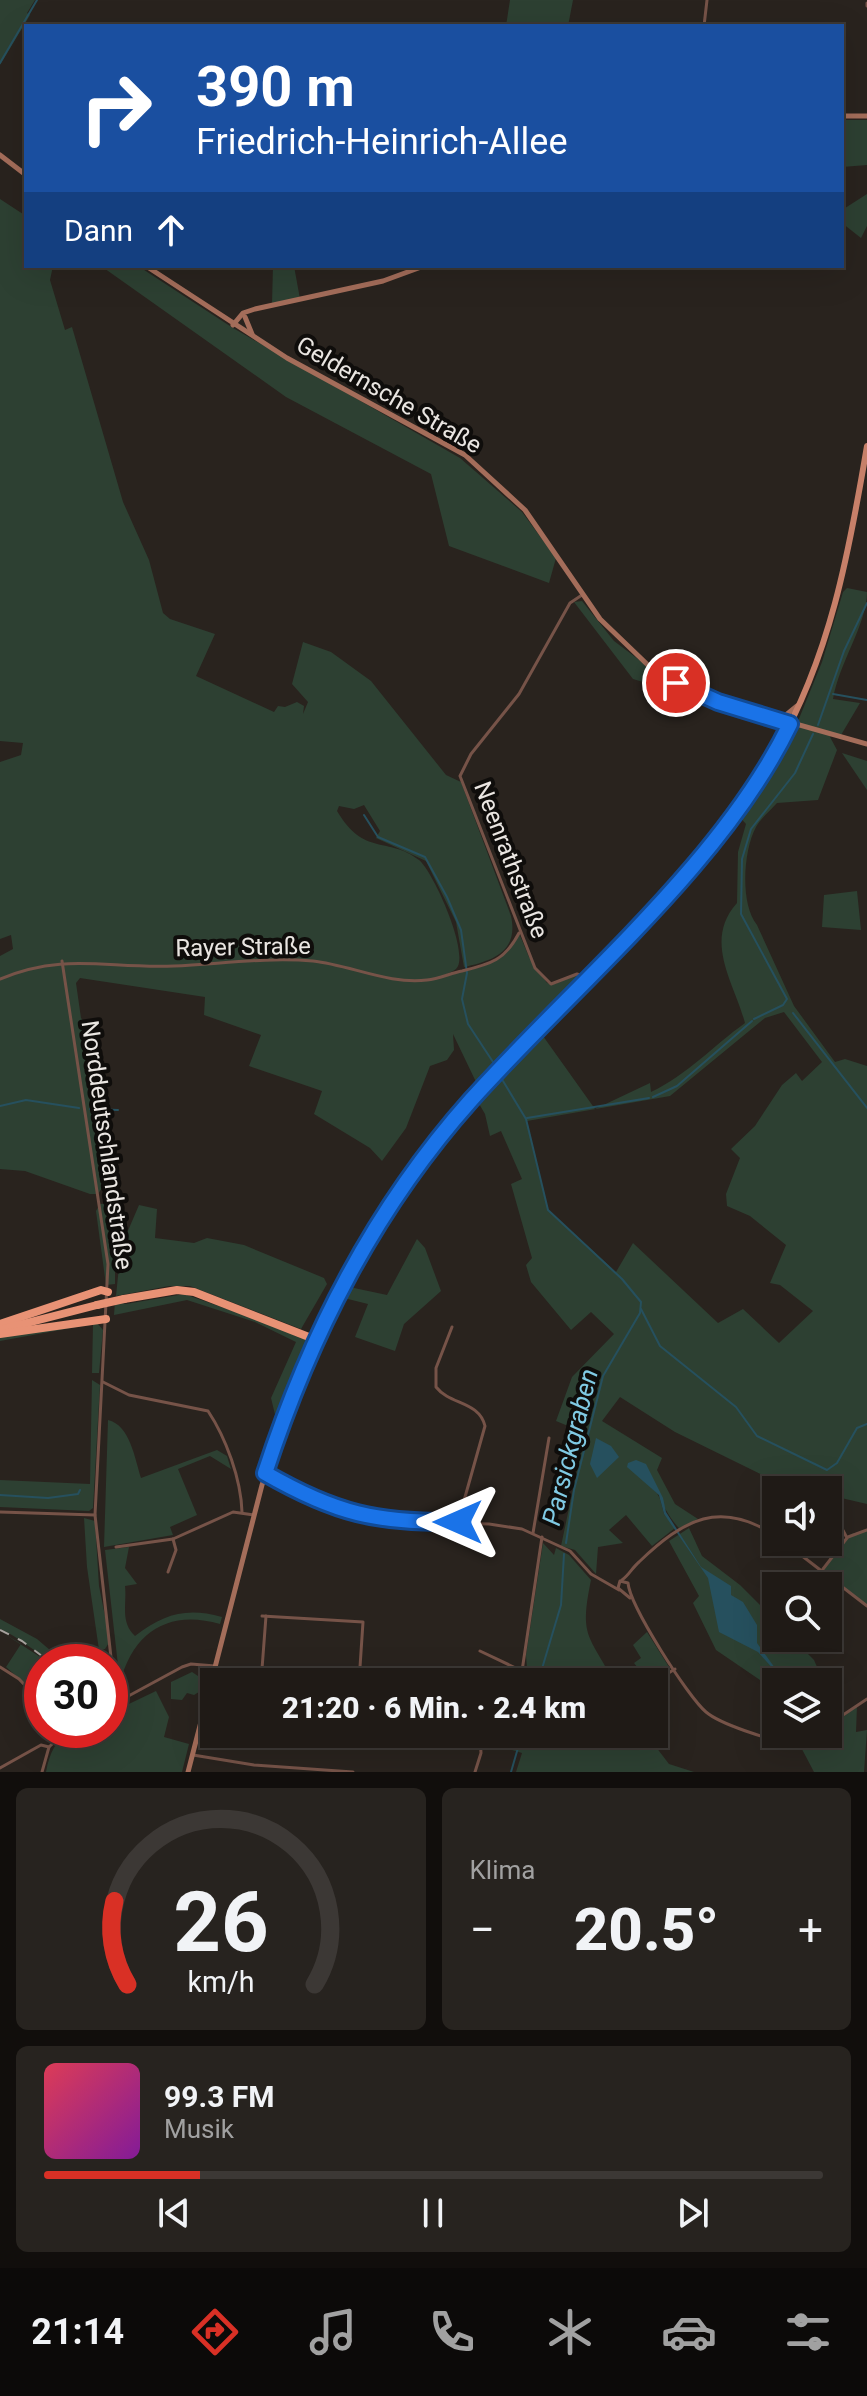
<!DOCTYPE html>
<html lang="de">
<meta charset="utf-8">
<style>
body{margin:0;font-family:Roboto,sans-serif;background:#27231f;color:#f1f3f6;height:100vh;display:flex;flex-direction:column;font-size:30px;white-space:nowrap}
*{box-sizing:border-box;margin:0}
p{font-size:26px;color:#a1a1a1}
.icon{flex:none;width:44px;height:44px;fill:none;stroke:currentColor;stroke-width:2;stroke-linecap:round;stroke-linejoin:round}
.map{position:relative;height:1772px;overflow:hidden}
.side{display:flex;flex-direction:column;gap:16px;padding:16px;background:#110e0c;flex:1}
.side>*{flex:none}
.top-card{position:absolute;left:24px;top:24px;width:820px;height:244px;border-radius:0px;box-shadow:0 8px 32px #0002,0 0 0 2px #3c3835;background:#1a4fa0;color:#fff;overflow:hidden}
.tools{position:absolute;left:762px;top:1476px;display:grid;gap:16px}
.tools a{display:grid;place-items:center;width:80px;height:80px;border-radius:0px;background:#1f1a16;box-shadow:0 8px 32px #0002,0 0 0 2px #3c3835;font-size:40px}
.speed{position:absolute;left:24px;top:1644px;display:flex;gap:16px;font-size:40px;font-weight:700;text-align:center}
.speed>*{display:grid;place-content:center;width:104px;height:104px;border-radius:50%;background:#1f1a16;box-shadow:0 8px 32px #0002,0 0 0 2px #3c3835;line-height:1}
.speed .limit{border:12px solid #d22;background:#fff;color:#111}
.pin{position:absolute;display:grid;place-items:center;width:68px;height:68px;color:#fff;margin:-34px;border:4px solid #fff;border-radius:50%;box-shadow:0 2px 8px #0007}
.me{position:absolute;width:88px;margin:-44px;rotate:270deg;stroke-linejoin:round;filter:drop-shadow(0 0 6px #0008)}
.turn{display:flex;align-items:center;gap:28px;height:168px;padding:0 40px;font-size:36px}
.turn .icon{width:104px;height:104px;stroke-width:2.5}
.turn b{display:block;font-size:56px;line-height:68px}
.then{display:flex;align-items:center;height:76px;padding:0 40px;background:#0003;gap:16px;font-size:30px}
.big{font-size:60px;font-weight:800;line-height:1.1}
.side .widget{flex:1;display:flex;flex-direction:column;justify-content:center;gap:12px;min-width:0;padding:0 28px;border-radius:12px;background:#27231f}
.side .dial{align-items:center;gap:0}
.dial svg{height:208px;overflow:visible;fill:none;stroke:#3c3835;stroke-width:7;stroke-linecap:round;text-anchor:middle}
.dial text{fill:#f1f3f6;stroke:none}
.song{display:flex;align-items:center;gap:24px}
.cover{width:96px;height:96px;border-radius:12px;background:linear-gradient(135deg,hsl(350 70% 55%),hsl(290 70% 35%))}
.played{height:8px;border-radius:4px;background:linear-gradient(90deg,#d93025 20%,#3c3835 20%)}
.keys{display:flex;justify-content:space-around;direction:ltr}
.heat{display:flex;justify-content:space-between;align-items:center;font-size:44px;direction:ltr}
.side .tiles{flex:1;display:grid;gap:16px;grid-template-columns:1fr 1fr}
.widget:last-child{grid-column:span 2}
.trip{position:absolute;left:200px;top:1668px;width:468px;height:80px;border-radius:0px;background:#1f1a16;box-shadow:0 8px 32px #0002,0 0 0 2px #3c3835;font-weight:800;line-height:80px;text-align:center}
.tabs{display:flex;height:128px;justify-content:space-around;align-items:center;background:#0c0a09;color:#a1a1a1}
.tabs .icon{width:56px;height:56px}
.tabs .current{color:#d93025}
.tabs b{font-size:36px;color:#f1f3f6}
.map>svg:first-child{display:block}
</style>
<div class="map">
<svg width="867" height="1772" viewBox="0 0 867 1772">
<rect width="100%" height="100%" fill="#29231e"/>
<!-- green -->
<g fill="#2d4032" fill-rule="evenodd">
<polygon points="0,0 35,0 27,13 30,15 0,65"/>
<polygon points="510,0 573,0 568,26 506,26"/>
<polygon points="842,120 867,120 867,165 842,167"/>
<polygon points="867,194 867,226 861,238 842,223 842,210"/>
<path d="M0,199l26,17v50h27l-3,14 15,50 7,-3 51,175 26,58 14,53 7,6 45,15 -19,42 78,36 4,-6 7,1 12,-5 7,4 -1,8 5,-12 -16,-18 11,-42 28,10 40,29 75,94 15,7 50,134c8,36 -19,45 -47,51l-8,-45 -30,-61 -50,-23 4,-7 -16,-26 -10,4 -15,-3 -2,5c27,46 51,25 82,49 14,11 52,95 37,109 -3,3 -13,6 -16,8 37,-10 60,-8 79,-44l10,24 18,26 8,1 22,-10 10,3 -49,52 57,80 55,-26 1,9c36,-17 62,-46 94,-69 -11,-41 -42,-82 -8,-120l1,-51 8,-28 -8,-9 56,-84 28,-69 21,-70 4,-4 20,4c0,32 -28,71 -34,107l27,4 -19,32 -8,-2 -3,4 7,13 -19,50 -41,3c-6,7 -17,16 -21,24 -13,24 -16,77 1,98l37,81 41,56 10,-3 22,7v438l-30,-7 -8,-17 -14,-4 -10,14h-12l-118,-58 -55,-35 -18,24 60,37 -5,12 18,34 23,15 -19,9c-10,-9 -28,-45 -31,-58l-18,-3 29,28 5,19 11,14 -23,18 -26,-31 -17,15 14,13 -25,4 -2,27 -21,-24 -14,-4 24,-113 -29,-12 16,-44 42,-43 -23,-22 -20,18 -40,-48 -5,-17 6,-7 -21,-74 11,-5 -21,-48 -11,5 -5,-22 -10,-17 -3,2 -3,-7 8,-8 -24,-50 1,16 -7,10 -17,6 -24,62 -24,33 -12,-13 -56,-34 8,-23 -73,-25 12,-31 -57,-20 1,-18 -125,-19 -4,5 5,35 5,6 11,78 -5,9 10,77 -4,6h-8l-65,-23 -25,-2v-213l13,-7 -2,-14 -11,4v-177l21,-7 2,-12 -23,-2zM784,1012l38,50 -20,19 -6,-8 -14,12 -27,41 -24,23 9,9 -14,36 1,12 23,10 36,29 -16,38 10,2 33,26 -34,32 -36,-34 -25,14 -85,-80 -17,29 -68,-62 -21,-89 143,-25 95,-78z"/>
<polygon points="101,266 138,266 233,328 460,458 522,512 556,558 549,583 449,546 431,474 286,397"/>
<polygon points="273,266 294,266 300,299 272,304"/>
<polygon points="582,601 614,641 675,687 672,691 633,679 574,602"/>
<polygon points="842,753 867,761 867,790"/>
<polygon points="857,891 861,930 822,927 824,895"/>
<polygon points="115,1203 115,1284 106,1285 96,1211 100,1204"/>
<polygon points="139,1205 157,1209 155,1238 194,1243 207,1238 244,1245 324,1278 327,1284 301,1329 190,1286 169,1286 116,1296 121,1247"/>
<polygon points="417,1239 425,1248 441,1291 404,1324 395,1351 355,1337 368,1304 336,1296 340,1285 387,1295"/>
<polygon points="184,1294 314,1339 279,1431 271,1398 296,1342 255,1322 187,1300 114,1315 115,1301 126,1304"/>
<polygon points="97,1323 103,1330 99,1373 92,1373 93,1324 0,1341 0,1336"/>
<polygon points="92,1380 100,1385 93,1508 89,1511 0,1507 0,1480 90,1484"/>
<path d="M108,1420c22,5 27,39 33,58l76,-28 10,6 4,13 -21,-13 -32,13 19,46 -27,12 3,8 -69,12z"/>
<polygon points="84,1518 95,1521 99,1586 110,1641 105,1649 99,1650 87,1567"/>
<polygon points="689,1528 702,1556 740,1585 776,1621 776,1638 792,1638 814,1660 818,1669 798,1682 776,1682 776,1703 760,1680 716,1650 693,1603 699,1596 669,1541"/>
<polygon points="867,1530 867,1606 822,1570 851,1534"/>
<path d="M543,1543l11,12 2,-7 13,7 22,25c-12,58 -2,54 23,102h-86l-2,-27z"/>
<path d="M129,1547l-4,21 12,16 -12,2c2,18 -5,36 10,50 29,-22 51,-29 87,-19l-2,7c-50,-15 -87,7 -100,59l-15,-133z"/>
<path d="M0,1619l37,20 27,23c-21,0 -43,-25 -64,-33z"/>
<polygon points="0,1631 48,1662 42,1662 42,1699 6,1667 21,1644"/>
<polygon points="647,1632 669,1667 649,1682 634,1663 641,1658 633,1645"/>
<polygon points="192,1672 204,1680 202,1690 194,1695 187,1693 182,1700 171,1699 171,1682"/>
<path d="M156,1691l13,26 -5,20 25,7 -7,28h-136c8,-42 26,-42 64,-42v-17z"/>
<polygon points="857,1706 856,1732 867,1730 864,1772 814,1772 794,1734 828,1734 828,1728"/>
<polygon points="516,1734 646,1734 669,1764 694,1772 516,1772 522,1753 512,1750"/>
</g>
<!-- water -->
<g fill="#26505e">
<polygon points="596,1438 611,1446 619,1457 597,1478 590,1464"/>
<polygon points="636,1460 646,1464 663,1498 666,1512 701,1567 731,1586 731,1595 743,1602 757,1625 757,1643 785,1682 758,1652 719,1632 708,1578 664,1514 659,1495 627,1467 628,1463"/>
</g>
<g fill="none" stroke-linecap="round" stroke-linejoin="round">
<!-- stream -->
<g stroke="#26505e" stroke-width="2">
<polyline points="0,63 37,0"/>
<polyline points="833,694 867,700"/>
<polyline points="818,725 844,651 867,603"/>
<polyline points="364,815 378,837 425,857 447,897 461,930 467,973 462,999 468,1024 495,1065"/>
<polyline points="793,1013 867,1108"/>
<polyline points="754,1019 783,1005 787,999 741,914 742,859 751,829 795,773 813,734"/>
<polyline points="500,1076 526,1119 548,1210 622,1279 641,1302 640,1313 603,1376 574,1490 566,1543"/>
<polyline points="653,1097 677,1086 752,1021"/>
<polyline points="0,1106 26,1100 79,1108"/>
<polyline points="90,1109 118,1110"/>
<polyline points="527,1118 649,1098"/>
<polyline points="641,1309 660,1346 736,1407 757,1436 827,1470 837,1463 857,1428 867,1424"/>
<polyline points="0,1495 48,1498 78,1494 80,1490"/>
<polyline points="538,1682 561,1605 564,1554"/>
<polyline points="511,1772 522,1734"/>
</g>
<!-- street -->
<g stroke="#765348" stroke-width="3">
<polyline points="867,3 867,6"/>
<polyline points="704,26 707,0"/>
<polyline points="582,595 570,603 519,694 471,754 460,776 535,968 551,984 577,974 586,977"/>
<polyline points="62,961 108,1264 95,1515 116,1702"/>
<path d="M0,979c65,-27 107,-10 174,-13 46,-2 93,-9 139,-5 37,4 77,24 114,19 12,-1 24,-7 35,-9 29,-7 43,-11 57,-38"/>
<path d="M452,1327l-16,41v19c14,18 43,14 49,39l-27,96"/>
<path d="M103,1382l26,13 79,16c18,27 33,68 34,101"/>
<polyline points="265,1473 343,1512 360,1516 409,1522 489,1524 522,1529 570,1551 591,1574 619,1590"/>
<polyline points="0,1512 95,1515"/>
<polyline points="533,1533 549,1438"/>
<polyline points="848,1537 867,1530"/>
<polyline points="784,1542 867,1606"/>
<polyline points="116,1547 173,1539 233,1512 254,1515"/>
<polyline points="823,1569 847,1538 836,1517"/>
<polyline points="168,1572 176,1550 173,1539"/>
<path d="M622,1580c7,-5 10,-12 17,-18 45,-43 81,-63 137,-26"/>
<path d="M630,1598l-12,-10 2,-7 8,2c2,23 60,114 78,129 14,12 63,28 81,30 10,1 19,-3 28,-8"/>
<polyline points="262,1616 363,1622 359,1682"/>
<polyline points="480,1651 522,1671 542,1537"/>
<polyline points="0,1667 19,1679 42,1703"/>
<polyline points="261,1682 266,1616"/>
<polyline points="654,1682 675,1669"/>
<polyline points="110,1706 182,1667 191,1664 215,1666"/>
<polyline points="828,1725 867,1699"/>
<polyline points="193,1755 254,1765 353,1772"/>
<polyline points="0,1768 41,1745 49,1747"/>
<polyline points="42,1772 49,1747 67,1730"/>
<polyline points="475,1772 481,1753 480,1735"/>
</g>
<!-- secondary -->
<g stroke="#a46d5a" stroke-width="5">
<polyline points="842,116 867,116"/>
<polyline points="0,155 26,175"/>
<polyline points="146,266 287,358 465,455 525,510 600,619 651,668 718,702 867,744"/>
<polyline points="245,317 252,334"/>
<polyline points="233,325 243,313 255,309 383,281 424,266"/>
<polyline points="775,717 786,715 797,706"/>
<polyline points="188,1772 262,1485 314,1339"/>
</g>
<!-- primary -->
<path stroke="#c78069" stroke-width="6" d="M314,1339c66,-142 169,-253 276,-365 67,-69 137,-138 185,-222 55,-95 74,-199 92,-306"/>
<!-- highway -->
<g stroke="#e89275" stroke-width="8">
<polyline points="124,1299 177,1290 194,1292 314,1339"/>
<polyline points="0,1324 101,1290 108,1292"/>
<polyline points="0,1330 97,1305"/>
<polyline points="0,1334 106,1319"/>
</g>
<!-- rail -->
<polyline stroke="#a6a19d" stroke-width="2" stroke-dasharray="10 10" stroke-linecap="butt" points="0,1630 22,1641 50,1662"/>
<!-- highway-bridge -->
<polyline stroke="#e89275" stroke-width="8" points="97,1305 124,1299"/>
</g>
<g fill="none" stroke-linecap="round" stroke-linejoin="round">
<!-- route casing -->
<g stroke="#114b97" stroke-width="20">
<path id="route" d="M458,1522c-81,1 -122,-8 -193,-49 45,-138 109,-264 206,-373 103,-115 252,-237 319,-376l-72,-22 -42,-19"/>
</g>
<!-- route -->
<use href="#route" stroke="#1a73e8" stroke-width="14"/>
</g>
<g text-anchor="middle" stroke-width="8" stroke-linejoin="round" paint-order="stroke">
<!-- street labels -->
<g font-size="24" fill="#eae6e2" stroke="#0f0d0b">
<text transform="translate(389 395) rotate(30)" y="8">Geldernsche Straße</text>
<text transform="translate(511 860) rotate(69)" y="8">Neenrathstraße</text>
<text transform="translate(243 947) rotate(-1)" y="8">Rayer Straße</text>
<text transform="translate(107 1145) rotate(82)" y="8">Norddeutschlandstraße</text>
</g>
<!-- water labels -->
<g font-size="26" font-style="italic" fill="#80cae4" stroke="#0f0d0b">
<text transform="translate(570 1447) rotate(-76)" y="9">Parsickgraben</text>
</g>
</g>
</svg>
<div class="tools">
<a><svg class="icon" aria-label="sound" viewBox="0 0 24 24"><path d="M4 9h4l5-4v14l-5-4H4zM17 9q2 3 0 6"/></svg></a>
<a><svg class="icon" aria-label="search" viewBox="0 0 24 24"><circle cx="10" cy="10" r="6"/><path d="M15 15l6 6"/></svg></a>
<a><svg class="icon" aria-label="layers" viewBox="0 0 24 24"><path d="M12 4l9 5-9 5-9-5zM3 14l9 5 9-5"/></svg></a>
</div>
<div class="speed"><div class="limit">30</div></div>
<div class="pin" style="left:676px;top:683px;background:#d93025"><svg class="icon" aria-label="arrive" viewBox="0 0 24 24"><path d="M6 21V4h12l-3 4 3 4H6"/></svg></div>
<svg class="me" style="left:458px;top:1522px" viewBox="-20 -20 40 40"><path d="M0-17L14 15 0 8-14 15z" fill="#1a73e8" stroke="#fff" stroke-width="4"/></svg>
<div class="trip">21:20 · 6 Min. · 2.4 km</div>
<div class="top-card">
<div class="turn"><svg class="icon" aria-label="right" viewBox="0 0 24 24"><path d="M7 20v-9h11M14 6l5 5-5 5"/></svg><div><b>390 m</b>Friedrich-Heinrich-Allee</div></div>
<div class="then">Dann<svg class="icon" aria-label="ahead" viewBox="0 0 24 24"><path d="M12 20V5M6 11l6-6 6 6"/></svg></div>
</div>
</div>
<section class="side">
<div class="tiles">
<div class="widget dial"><svg viewBox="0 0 100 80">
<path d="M14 69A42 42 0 1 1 86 69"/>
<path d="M14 69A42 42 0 0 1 9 37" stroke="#d93025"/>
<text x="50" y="56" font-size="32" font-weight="700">26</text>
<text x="50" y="72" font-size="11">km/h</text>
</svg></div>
<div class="widget"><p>Klima</p>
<div class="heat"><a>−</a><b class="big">20.5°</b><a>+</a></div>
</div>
<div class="widget">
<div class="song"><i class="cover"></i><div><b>99.3 FM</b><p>Musik</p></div></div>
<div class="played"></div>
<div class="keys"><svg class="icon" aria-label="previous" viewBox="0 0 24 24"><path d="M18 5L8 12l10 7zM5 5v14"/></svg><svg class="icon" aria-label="pause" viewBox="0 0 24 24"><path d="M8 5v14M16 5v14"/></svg><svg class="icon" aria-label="next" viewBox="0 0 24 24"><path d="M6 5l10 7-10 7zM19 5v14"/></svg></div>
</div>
</div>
</section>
<nav class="tabs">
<b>21:14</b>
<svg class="icon current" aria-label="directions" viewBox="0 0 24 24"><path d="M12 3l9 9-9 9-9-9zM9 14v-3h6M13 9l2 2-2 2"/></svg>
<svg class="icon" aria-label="music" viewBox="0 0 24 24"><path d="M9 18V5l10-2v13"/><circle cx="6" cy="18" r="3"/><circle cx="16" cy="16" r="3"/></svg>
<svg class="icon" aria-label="phone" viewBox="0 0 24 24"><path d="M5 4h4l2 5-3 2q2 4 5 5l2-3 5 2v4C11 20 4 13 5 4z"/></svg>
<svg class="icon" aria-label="climate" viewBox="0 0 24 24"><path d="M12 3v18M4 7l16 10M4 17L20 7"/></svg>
<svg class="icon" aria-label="car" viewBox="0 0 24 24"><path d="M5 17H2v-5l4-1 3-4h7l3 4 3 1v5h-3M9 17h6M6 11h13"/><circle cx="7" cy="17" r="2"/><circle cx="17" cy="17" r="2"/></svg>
<svg class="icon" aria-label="filters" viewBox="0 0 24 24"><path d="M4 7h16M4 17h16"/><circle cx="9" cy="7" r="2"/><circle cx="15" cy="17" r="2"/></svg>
</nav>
